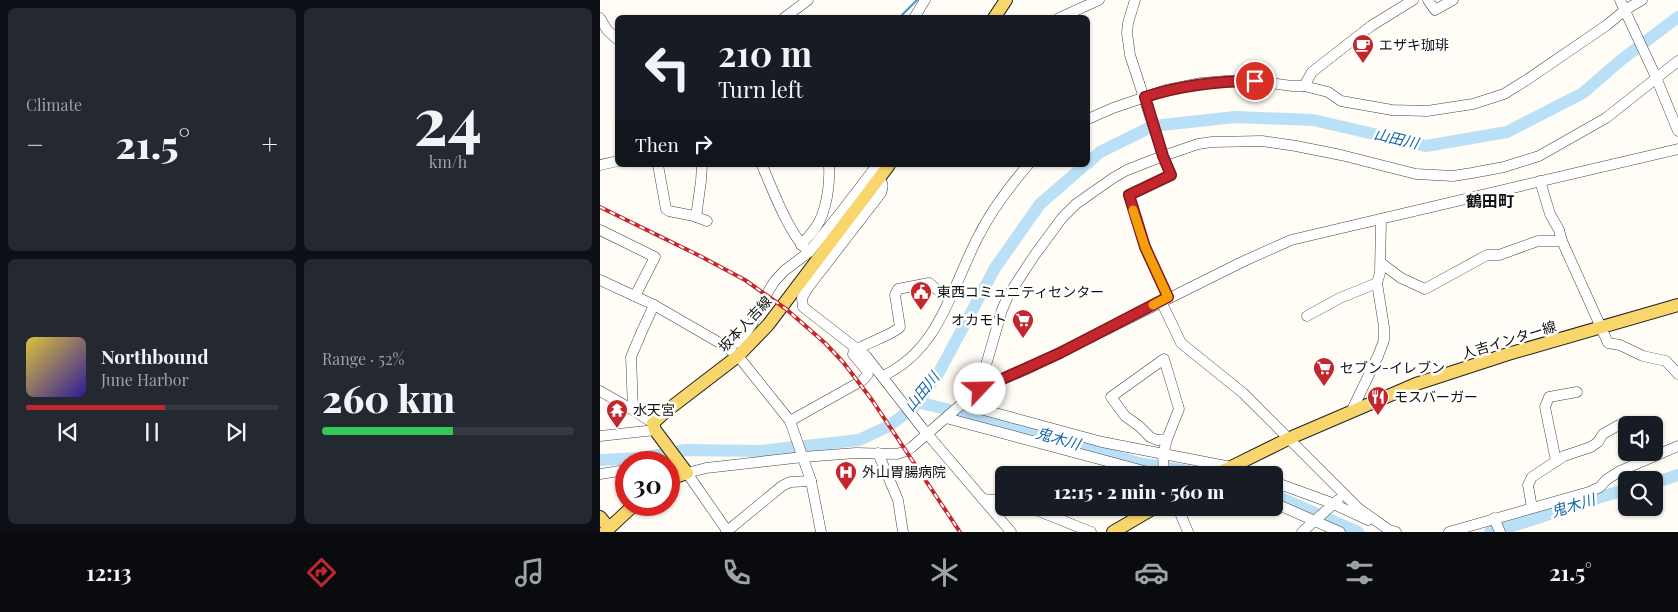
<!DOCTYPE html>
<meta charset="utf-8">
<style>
body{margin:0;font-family:"Playfair Display","Noto Sans JP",serif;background:#242831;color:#f1f3f6;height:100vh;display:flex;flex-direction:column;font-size:19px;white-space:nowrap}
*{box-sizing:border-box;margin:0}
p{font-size:16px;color:#9ea1a6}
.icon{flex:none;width:28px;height:28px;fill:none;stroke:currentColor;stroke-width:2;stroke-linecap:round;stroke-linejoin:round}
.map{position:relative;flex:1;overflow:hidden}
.details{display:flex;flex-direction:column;gap:8px;padding:8px;background:#0d0f14;width:600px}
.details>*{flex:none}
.hud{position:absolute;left:15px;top:15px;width:475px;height:152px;border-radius:8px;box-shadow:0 1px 4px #0004;background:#171b24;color:#f1f3f6;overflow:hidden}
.buttons{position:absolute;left:1018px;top:416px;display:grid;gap:10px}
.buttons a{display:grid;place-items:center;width:45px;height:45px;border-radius:8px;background:#171b24;box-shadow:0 1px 4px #0004;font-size:25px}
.speed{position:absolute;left:15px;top:451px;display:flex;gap:10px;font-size:25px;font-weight:700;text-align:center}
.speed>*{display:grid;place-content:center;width:65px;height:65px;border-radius:50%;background:#171b24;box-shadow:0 1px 4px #0004;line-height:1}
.speed .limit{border:8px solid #d22;background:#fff;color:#111}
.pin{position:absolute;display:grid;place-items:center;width:42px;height:42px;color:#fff;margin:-21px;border:2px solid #fff;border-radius:50%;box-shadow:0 1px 5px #0007}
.me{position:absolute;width:55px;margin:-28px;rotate:66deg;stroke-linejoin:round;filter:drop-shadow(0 0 4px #0008)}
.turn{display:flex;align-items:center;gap:18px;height:105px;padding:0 20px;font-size:22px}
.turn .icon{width:65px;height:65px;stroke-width:2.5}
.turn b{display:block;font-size:35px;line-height:42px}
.then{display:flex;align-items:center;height:48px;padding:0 20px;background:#0003;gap:10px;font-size:19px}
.big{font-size:38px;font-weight:800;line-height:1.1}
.details .widget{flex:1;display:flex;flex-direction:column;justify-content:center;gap:8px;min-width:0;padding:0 18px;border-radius:8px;background:#242831}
.details .dial{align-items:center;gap:0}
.dial b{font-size:65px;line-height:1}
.song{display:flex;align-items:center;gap:15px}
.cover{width:60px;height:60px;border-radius:8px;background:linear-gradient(135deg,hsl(50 70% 55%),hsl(250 70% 35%))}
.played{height:5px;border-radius:2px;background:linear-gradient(90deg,#c4262e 55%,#363941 55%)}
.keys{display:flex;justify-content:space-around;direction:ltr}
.heat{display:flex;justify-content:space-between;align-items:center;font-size:28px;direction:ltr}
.charge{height:8px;border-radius:4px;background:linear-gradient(90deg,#34c759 52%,#363941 0)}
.details .tiles{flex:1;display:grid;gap:8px;grid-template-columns:repeat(2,1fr)}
.trip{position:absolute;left:395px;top:466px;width:288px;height:50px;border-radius:8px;background:#171b24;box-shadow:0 1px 4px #0004;font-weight:800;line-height:50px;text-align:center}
.tabs{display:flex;height:80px;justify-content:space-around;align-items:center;background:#090b0e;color:#9ea1a6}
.tabs .icon{width:35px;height:35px}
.tabs .active{color:#c4262e}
.tabs b{font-size:22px;color:#f1f3f6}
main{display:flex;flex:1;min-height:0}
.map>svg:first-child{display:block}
</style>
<main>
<section class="details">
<div class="tiles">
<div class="widget"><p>Climate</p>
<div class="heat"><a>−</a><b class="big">21.5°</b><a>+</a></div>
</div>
<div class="widget dial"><b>24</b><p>km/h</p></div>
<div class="widget">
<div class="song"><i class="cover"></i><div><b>Northbound</b><p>June Harbor</p></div></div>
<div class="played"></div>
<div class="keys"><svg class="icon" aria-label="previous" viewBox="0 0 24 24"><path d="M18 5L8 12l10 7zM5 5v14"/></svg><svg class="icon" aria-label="pause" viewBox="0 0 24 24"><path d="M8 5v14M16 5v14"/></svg><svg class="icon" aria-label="next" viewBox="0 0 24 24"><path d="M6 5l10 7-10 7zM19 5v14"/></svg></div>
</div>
<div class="widget"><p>Range · 52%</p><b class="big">260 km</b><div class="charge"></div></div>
</div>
</section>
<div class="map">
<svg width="1078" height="532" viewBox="0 0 1078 532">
<rect width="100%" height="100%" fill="#fffdf5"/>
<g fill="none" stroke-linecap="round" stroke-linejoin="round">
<!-- stream -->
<polyline stroke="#3f96cf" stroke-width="2" points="299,18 317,0"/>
<!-- river -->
<g stroke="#b9e0f7" stroke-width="12">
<polyline points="488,163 500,152 553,126 635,117 713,120 826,146 907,132 983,93 1021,60 1078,17"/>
<polyline points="317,402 404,423 539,463 599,473"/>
<polyline points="0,460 41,458 85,450 159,451 259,440 289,426 314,407 338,374 395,268 440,204 485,165"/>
<polyline points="1054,483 1078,475"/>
<polyline points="674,495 758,532"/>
<path d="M890,532c47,-11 90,-31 136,-42"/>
</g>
<!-- minor casing -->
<g stroke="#444" stroke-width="11">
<g id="minor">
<polyline points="535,0 528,23 527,33 530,55 563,156 571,175 529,195 545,247 568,297"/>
<polyline points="828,0 835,10 853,0"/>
<polyline points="1020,0 1055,75 1078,131"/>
<polyline points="0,18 7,30 18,40"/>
<polyline points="184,18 208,0"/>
<polyline points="314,18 325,0"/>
<polyline points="459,18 499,0"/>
<polyline points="704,86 712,72 771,26 813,0"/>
<polyline points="488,119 513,108 566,90 601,83 625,81 655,81 692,86 704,86 728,92 741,101 792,110 827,111 873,104 904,94 925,81 1007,25 1025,10 1042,0"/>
<polyline points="0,165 18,161"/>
<polyline points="58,165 66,209 69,211 94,216 107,221"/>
<path d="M162,165c10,24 28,71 47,87"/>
<path d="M279,179c5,5 4,8 2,14l-74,96 -5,9 1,9 63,49 57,73 88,103"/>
<polyline points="940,181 950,214 959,230 962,241 1008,343 1020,345 1043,356 1066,361 1078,374"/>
<polyline points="96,217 101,181 102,165"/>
<polyline points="0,230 55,257 35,296"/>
<path d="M201,245c5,-6 11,-12 15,-18 11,-16 14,-44 13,-62"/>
<polyline points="781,263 801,278 825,289 887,255 899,255 938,241 962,241"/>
<polyline points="0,280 54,305 125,346 138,356 190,421 211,481 221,532"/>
<polyline points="561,301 581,343 643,393 758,508 789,530 796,532"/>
<polyline points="707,316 740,298 777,283"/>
<polyline points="125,346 136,343 143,337 152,324 162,302 174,282 184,271 209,252 238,216 277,165"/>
<path d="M283,376c57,-27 68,-87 95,-139 13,-26 31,-50 50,-72"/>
<path d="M262,381l6,-7 -1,-3 -14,-17c4,-9 37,-17 47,-27l-5,-32 3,-6 31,-6 20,16"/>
<polyline points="379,389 402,310 408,296 434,256 462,218 476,204 513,178 527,170 563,156 598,144 612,142 662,141 696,146 741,155 816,174 853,176 872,173 904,167 939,156 1006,118 1078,61"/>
<polyline points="0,391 33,410 53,423"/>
<polyline points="362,404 502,442 631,467 655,475"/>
<polyline points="33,410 31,357 42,331 54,305"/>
<polyline points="751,412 778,356 784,340 784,327 777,283 780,273 781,219"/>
<polyline points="346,418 559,475"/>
<polyline points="190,421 256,384"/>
<polyline points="0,436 55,430"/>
<polyline points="278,453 298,500 303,532"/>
<polyline points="956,461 945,407 949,397 977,392"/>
<polyline points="0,474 26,470"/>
<polyline points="564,475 563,455 567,439 557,440 550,437 539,426 525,416 511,397 564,359 579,409 567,439"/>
<polyline points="674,482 729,502 768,520"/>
<polyline points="383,499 404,501"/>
<polyline points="674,503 740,532"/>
<polyline points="431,508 491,532"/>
<polyline points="578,508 588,532"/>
<polyline points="932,508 928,485 932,477 964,456 991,447 998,442 1003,434 1019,425"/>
<polyline points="894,518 900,532"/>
<polyline points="126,532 182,486 190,482 211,481"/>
<polyline points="128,532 87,473 106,468 203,457 256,453 297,454 306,451 312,447 379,389 425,370 642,262 691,240 1078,149"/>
<polyline points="702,532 738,500"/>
<polyline points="849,532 989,492 1000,487 1006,480 1020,471 1078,446"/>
</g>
</g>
<!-- major casing -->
<g stroke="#222" stroke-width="14">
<g id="major">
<polyline points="394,18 406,0"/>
<polyline points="615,475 690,438 816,384 908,354 1078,305"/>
<polyline points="69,479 87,473 55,430 53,423 65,412 138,356 168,325 289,165"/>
<polyline points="0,517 9,528"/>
<polyline points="5,532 34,505"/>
<polyline points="513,532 554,508"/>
</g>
</g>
<!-- minor -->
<use href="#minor" stroke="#fff" stroke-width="10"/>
<!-- major -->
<use href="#major" stroke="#f9d66b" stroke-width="12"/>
<!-- rail casing -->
<g stroke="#c4262e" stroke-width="4">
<polyline id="rail" points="0,207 100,256 145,280 186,309 225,343 243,362 272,400 360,532"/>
</g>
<!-- rail -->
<use href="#rail" stroke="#fff" stroke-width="2" stroke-dasharray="5.5" stroke-linecap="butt"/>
</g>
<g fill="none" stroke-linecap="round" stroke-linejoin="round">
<!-- route casing -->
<g stroke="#7f191e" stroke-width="12">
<path id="route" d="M380,389l80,-36 108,-56 -23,-50 -16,-52 42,-20 -8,-19 -18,-59c37,-12 72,-16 110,-16"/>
</g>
<!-- route -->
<use href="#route" stroke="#c4262e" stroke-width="9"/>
<!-- slow -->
<polyline stroke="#f59e0b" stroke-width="9" points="533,210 545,247 568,297 553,305"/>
</g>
<!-- icons -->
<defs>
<g id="cafe-pin" transform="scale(1.125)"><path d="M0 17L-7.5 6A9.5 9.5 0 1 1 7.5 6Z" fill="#c4262e" stroke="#fff"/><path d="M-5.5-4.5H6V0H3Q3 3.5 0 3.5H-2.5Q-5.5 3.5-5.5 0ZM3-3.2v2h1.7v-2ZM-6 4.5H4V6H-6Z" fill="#fff"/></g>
<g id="civic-pin" transform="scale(1.125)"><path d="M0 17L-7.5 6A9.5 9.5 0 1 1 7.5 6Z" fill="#c4262e" stroke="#fff"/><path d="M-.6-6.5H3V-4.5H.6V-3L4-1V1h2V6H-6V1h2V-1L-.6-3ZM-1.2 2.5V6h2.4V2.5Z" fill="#fff"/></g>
<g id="supermarket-pin" transform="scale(1.125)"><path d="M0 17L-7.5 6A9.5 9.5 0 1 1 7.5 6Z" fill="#c4262e" stroke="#fff"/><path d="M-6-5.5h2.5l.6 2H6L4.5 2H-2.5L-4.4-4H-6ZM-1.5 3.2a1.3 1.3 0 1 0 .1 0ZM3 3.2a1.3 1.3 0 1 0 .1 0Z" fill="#fff"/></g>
<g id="restaurant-pin" transform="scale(1.125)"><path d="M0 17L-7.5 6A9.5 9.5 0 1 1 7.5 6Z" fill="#c4262e" stroke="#fff"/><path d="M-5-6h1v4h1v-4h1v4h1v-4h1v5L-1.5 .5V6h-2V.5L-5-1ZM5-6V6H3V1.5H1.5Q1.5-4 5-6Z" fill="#fff"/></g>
<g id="temple-pin" transform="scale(1.125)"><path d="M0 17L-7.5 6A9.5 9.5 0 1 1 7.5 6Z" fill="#c4262e" stroke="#fff"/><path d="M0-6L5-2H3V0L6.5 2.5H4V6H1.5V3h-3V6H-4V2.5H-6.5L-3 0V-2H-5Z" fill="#fff"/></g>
<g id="hospital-pin" transform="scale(1.125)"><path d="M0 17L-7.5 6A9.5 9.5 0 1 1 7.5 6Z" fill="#c4262e" stroke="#fff"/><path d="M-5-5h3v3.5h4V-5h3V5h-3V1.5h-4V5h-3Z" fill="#fff"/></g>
</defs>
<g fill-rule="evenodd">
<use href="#cafe-pin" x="763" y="45"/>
<use href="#civic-pin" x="321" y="292"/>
<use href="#supermarket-pin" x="423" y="320"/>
<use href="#supermarket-pin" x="724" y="368"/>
<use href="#restaurant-pin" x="778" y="397"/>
<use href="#temple-pin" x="17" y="410"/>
<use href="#hospital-pin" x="246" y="472"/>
</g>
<g text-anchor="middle" stroke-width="5" stroke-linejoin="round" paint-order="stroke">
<!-- poi labels -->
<g font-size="14" fill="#111" stroke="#fff" text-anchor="start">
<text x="779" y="50">エザキ珈琲</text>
<text x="337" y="297">東西コミュニティセンター</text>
<text x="407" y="325" text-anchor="end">オカモト</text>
<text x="740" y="373">セブン-イレブン</text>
<text x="794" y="402">モスバーガー</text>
<text x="33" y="415">水天宮</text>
<text x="262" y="477">外山胃腸病院</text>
</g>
<!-- street labels -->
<g font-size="14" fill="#111" stroke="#fff">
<text transform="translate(145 324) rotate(-47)" y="5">坂本人吉線</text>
<text transform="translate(909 340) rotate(-17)" y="5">人吉インター線</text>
</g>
<!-- water labels -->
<g font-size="15" font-style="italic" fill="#1768a6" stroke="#fff">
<text transform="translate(796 139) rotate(13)" y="5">山田川</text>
<text transform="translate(322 392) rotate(-51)" y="5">山田川</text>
<text transform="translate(458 439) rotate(16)" y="5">鬼木川</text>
<text transform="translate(973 506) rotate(-17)" y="5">鬼木川</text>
</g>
<!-- quarter labels -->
<g font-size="16" font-weight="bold" fill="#111" stroke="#fff">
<text x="890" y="207">鶴田町</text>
</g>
</g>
</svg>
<div class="buttons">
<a><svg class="icon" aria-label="sound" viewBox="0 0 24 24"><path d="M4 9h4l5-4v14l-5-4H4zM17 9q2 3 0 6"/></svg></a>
<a><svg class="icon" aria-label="search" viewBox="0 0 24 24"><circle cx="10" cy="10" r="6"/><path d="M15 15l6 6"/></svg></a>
</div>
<div class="speed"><div class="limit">30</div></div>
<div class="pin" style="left:655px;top:81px;background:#d93025"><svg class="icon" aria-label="arrive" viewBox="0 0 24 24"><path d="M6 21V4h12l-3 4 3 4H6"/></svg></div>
<svg class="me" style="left:380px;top:389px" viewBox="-20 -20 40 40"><circle r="19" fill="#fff"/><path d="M0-13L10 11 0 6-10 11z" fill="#c4262e"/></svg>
<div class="trip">12:15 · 2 min · 560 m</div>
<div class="hud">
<div class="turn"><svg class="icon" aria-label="left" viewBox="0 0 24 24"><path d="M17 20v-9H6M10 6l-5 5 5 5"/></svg><div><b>210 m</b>Turn left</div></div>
<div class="then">Then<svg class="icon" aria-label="right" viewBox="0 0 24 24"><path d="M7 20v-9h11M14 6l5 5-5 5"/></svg></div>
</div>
</div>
</main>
<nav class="tabs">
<b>12:13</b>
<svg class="icon active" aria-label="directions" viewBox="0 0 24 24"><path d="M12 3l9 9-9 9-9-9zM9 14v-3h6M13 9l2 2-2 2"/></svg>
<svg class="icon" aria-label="music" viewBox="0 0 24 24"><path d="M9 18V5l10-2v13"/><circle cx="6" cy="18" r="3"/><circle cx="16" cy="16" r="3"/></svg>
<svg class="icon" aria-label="phone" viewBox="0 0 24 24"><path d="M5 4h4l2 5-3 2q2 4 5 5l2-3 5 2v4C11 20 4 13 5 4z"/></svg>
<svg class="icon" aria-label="climate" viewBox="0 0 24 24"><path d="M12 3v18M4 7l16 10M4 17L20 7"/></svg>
<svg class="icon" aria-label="car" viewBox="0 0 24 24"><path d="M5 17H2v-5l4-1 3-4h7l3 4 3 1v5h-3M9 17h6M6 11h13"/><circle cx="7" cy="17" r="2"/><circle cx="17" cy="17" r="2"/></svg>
<svg class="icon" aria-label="filters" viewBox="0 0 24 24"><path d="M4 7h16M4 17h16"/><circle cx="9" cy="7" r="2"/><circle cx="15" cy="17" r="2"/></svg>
<b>21.5°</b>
</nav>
